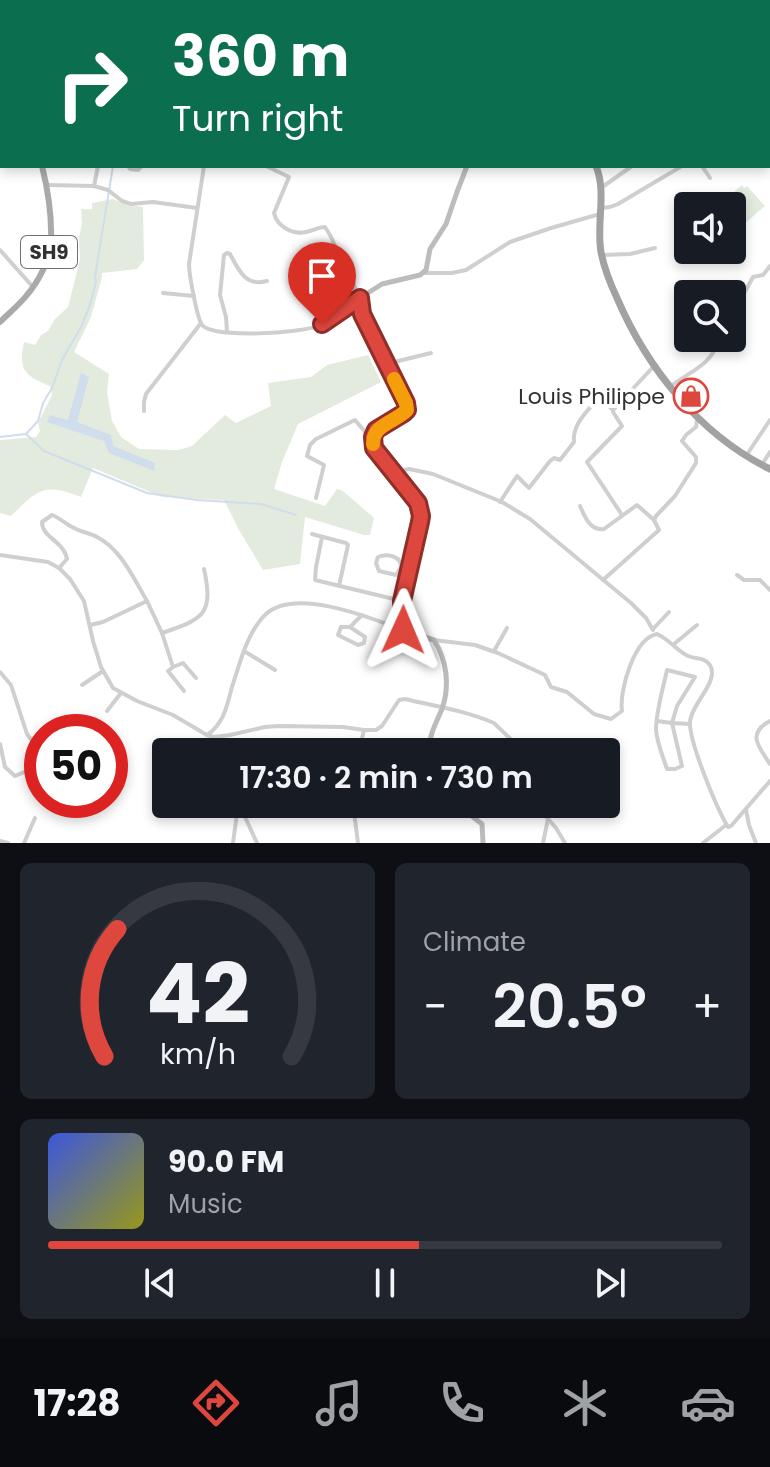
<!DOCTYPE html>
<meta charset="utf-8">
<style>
body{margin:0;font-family:Poppins,sans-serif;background:#20242c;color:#f1f3f6;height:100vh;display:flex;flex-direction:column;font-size:30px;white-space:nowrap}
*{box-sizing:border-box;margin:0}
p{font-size:26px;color:#9ea1a6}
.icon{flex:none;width:44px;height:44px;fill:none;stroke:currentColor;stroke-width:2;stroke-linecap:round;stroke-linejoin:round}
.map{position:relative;height:843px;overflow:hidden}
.drawer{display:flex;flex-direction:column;gap:20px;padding:20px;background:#0d0f14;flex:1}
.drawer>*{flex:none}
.banner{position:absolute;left:0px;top:0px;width:770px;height:168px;box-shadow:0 4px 12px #0003;background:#0b6e4f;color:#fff;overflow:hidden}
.fabs{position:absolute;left:674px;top:192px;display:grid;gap:16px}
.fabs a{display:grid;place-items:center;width:72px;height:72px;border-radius:8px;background:#171b24;box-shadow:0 4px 12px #0003;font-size:40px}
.speed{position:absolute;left:24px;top:714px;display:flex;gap:16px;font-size:40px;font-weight:700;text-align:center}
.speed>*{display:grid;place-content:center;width:104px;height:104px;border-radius:50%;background:#171b24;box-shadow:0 4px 12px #0003;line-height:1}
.speed .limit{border:12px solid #d22;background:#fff;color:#111}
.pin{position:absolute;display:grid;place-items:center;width:68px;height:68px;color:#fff;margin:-82px -34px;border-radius:50% 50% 50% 0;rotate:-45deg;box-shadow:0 0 8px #0007}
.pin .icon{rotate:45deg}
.me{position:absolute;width:88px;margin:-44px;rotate:1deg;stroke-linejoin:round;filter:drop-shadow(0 0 6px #0008)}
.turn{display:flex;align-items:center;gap:28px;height:168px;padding:0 40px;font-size:36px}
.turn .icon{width:104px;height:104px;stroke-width:2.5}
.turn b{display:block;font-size:56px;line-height:68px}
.big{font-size:60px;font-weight:600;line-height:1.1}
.drawer .widget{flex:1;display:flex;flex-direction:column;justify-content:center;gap:12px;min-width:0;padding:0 28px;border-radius:12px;background:#20242c}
.drawer .dial{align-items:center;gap:0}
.dial svg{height:208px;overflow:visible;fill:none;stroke:#363941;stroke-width:7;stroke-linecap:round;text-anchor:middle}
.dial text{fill:#f1f3f6;stroke:none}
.song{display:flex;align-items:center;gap:24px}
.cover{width:96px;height:96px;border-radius:12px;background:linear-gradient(135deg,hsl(230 70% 55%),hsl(60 70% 35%))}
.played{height:8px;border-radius:4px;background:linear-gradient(90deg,#de473e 55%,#363941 55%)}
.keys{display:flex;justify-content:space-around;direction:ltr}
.heat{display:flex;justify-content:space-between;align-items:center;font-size:44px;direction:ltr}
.drawer .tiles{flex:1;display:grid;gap:20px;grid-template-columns:1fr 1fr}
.widget:last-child{grid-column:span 2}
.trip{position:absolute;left:152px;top:738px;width:468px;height:80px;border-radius:8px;background:#171b24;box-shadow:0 4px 12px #0003;font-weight:600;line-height:80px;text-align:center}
.menu{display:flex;height:128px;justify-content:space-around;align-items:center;background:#090b0e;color:#9ea1a6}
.menu .icon{width:56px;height:56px}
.menu .selected{color:#de473e}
.menu b{font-size:36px;color:#f1f3f6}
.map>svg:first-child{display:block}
</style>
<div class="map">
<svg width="770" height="843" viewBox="0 0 770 843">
<rect width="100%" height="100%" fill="#fff"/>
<!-- green -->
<g fill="#e3ebde">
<polygon points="742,185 744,188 747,186 765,206 743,225 732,212 732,206 727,205 734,199 730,195"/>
<path d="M113,199l15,6 15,2 1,53 -7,9 -35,4v4l-11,40 -17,35 35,22 -2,18 5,29 9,16 18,12 39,1 14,-4 33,-31 11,8 35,-17 -3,-23 43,-6 16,-12 41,-10 13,27 -83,42 -16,38 -8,27 51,17 12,-17 6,2 31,27 -4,17h-6l-59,-18 -5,47 -37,6 -24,-40 -15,-30 -62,-3 -69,-29 -12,29c-37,-15 -44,-7 -70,19l-11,-3v-73l36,-3 4,-6 -2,-8 14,-28 -2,-9c-26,-10 -32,-17 -26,-44l11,3 6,-10 7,-4 7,-12 13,-12 12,-48 -1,-21 3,-15 -1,-14h11v-6z"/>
</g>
<!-- water -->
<polygon fill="#cfddec" points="81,373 89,377 77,422 111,435 113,446 155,463 154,471 109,453 104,441 47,422 50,415 68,420"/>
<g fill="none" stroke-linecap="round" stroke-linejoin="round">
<!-- stream -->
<g stroke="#cfddec" stroke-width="2">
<polyline points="180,2 183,0"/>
<polyline points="26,434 44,451 147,493 197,500 261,504 296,515"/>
<polyline points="0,437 26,434 38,421 43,403 52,388 62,360 81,327 90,305 96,282 95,277 113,166"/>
</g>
<!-- minor -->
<g stroke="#cfcfcf" stroke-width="4">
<polyline points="24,0 28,2"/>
<polyline points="589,0 590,2"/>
<polyline points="700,0 700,2"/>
<polyline points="115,2 117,0"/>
<polyline points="223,2 223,0"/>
<polyline points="315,2 317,0"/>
<polyline points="352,2 355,0"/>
<polyline points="628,2 629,0"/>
<polyline points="0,25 2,25"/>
<polyline points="0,68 2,67"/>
<polyline points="0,125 2,123"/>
<polyline points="768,129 770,129"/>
<polyline points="0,159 2,160"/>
<polyline points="26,166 40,166"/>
<polyline points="128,166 130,169 138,170 142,166"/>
<path d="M204,166l-15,98c0,10 8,54 13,61 12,14 99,8 116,1 15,-7 29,-19 42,-28l-30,-63 -5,-8c-8,0 -11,4 -19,5 -14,3 -29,-6 -32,-19l15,-36 -23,-11"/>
<polyline points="702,166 710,178"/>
<polyline points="47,185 94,186 108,190 122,201 131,204 153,202 197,208"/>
<polyline points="94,186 98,166"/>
<polyline points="601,188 632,166"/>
<polyline points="601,208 610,207 618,204 682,166"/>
<polyline points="0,250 33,287"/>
<polyline points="601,255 630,254 655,248"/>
<polyline points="423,273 452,273 466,270 510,242 551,228 600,214"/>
<polyline points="163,293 194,296"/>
<polyline points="732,316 753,277 763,275 770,266"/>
<path d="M227,332l-1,-15 -6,-22 4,-40 3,-2 3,1c9,17 16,33 37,27"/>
<polyline points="386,364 431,353"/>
<path d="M671,386c24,-18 37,-18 50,-48"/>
<polyline points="144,411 144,402 146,394 201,323"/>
<polyline points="746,456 770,420"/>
<polyline points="763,463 770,452"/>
<polyline points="393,473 409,469 433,474 502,502 530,519 631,603 646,618 653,630"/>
<polyline points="316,498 324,465 307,456 310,445 316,439 355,420 372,440"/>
<path d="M500,502l17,-26 12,12 21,-27 4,-3 6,2 14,-18c-2,-18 14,-31 25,-45l14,13"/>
<path d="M580,506c5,11 10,25 24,23l33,-24 17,15"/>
<polyline points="622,515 587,462 622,426 613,412 613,410 654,366"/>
<polyline points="312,534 346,543 348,545 339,586"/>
<polyline points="322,537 316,567 315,580 402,601"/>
<path d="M0,555l48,7 11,6 11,11 14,22 9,40 8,26 12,21 24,13 36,14 34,20 7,2 16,-2 35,-8 14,-1 64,1 21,3h12l6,-4 17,-26 6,-1c30,7 61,12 89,24l30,29"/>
<path d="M401,567c0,-11 -14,-14 -23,-10l-2,6 3,8 17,4 5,-8 8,2"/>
<path d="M59,568l8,-9c-3,-18 -25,-21 -25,-37l10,-7c8,3 14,9 22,13 7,4 16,5 23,9 24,12 37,42 50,64"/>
<polyline points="737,575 744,580 760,580 770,590"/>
<polyline points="603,580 659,530 654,520 656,516 675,496 696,463 696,457 682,441 686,435 696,427 697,420"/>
<path d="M90,625l13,-3 44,-21 15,32c41,-14 52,-18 42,-64"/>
<polygon points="341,627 350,627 365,637 364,643 358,645 338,635"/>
<polyline points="350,627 362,615"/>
<polyline points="653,629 669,612"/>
<polyline points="162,633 173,667 183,663 196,678"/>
<path d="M434,640l41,5 23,8 47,22 6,12 16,5 27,22 17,5 11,-8c-3,-20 12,-73 35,-77 12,5 20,17 31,22 7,3 17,1 22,9 10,16 -19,39 -20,57 -1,20 27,87 38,105l3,-1 39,-45"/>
<polyline points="674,644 697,625"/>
<polyline points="244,651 275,670"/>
<polyline points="494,651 507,628"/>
<polyline points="173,667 168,671 184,691"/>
<polyline points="0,672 11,685 27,734 41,753 29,770 15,776 5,767 0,744"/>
<polyline points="82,685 103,671"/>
<polyline points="107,711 121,693"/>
<path d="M657,721l15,2 5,-17 18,-29 -28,-7c-4,19 -11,41 -11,60 1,13 7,27 11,39h8l7,-3 -10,-43 18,1"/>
<path d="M770,721c-24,13 -11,26 0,43"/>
<path d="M207,735c17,-11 20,-30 25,-48 8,-24 15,-55 34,-73 30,-27 105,4 137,16"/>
<polyline points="214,737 219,752"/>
<polyline points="359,752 364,730"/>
<polyline points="239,804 257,843"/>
<polyline points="353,804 358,843"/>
<polyline points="535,804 556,828 565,843"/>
<polyline points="746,810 749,825 756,843"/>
<polyline points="0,841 8,843"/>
<polyline points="24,843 35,818"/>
<polyline points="233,843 238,806"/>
<polyline points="543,843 548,819"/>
<polyline points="703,843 726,825"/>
</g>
<!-- secondary -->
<g stroke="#bcbcbc" stroke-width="5">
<polyline points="673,2 677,0"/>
<path d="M428,752c1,-16 8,-29 14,-43 8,-23 5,-49 -8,-69l-31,-10c-2,-11 -2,-21 -1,-32 4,-26 24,-71 16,-95 -14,-16 -34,-34 -43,-53 -3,-7 -2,-13 1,-20l28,-17 2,-6 -44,-93 -2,-16 22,-14 38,-9 6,-5 4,-21 16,-25 11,-32 10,-26"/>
<polyline points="456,804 482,824 483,843"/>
</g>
<!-- primary -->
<g stroke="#aaa" stroke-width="6">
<polyline points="58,0 58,2"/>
<path d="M0,322c9,-9 19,-17 27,-27 11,-13 23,-35 24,-52 1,-25 -3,-53 -9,-77"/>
</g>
<!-- trunk -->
<g stroke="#a2a2a2" stroke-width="7">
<polyline points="337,0 339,2"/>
<path d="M596,166c11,27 0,57 5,86 3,16 9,31 16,46 30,70 83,137 153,171"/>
</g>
</g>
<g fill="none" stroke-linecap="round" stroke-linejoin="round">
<!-- route casing -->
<g stroke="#902e28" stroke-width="20">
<polyline id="route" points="322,324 360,298 362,314 406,403 407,410 404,413 376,430 373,437 374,448 418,503 421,516 420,522 402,601 403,630"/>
</g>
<!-- route -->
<use href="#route" stroke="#de473e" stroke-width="14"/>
<!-- slow -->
<path stroke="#f59e0b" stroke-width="14" d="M373,444c0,-20 21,-21 34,-34l-1,-7 -12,-24"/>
</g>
<!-- icons -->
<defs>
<g id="shop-ring" transform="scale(1.8)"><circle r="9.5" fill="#fff" stroke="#de473e" stroke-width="1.5"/><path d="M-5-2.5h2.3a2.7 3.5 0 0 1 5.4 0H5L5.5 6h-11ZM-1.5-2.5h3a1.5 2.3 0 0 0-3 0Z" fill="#de473e"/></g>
</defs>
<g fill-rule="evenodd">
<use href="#shop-ring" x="691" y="396"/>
</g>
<g text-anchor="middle" stroke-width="8" stroke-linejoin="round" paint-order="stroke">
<!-- shield labels -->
<rect fill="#fff" stroke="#707070" stroke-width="2" x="21" y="236" width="56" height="32" rx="6"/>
<g font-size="20" font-weight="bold" fill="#323232">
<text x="49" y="259">SH9</text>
</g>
<!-- poi labels -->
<g font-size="22" fill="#323232" stroke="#fff" text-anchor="end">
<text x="665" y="404">Louis Philippe</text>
</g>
</g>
</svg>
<div class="fabs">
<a><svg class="icon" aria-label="sound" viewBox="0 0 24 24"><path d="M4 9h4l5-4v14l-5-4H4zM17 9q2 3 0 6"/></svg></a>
<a><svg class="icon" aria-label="search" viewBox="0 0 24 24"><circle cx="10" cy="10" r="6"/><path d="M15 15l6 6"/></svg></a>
</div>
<div class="speed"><div class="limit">50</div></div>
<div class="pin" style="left:322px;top:324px;background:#d93025"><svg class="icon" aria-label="arrive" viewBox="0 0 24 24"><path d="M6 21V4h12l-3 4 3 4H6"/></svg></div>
<svg class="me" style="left:403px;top:630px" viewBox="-20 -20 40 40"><path d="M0-17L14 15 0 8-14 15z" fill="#de473e" stroke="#fff" stroke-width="4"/></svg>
<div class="trip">17:30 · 2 min · 730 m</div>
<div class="banner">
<div class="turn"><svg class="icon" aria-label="right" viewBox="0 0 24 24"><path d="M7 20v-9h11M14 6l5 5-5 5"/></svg><div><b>360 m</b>Turn right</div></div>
</div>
</div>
<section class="drawer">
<div class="tiles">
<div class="widget dial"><svg viewBox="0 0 100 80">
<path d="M14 69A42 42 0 1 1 86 69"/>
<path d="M14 69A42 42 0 0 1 19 20" stroke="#de473e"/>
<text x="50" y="56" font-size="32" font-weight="700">42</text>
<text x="50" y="72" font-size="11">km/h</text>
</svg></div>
<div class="widget"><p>Climate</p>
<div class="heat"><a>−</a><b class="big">20.5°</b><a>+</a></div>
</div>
<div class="widget">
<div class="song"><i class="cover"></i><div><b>90.0 FM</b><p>Music</p></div></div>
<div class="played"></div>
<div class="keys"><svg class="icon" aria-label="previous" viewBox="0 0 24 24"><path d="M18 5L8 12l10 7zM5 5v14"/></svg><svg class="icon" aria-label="pause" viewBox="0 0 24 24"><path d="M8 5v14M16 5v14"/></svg><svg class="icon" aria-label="next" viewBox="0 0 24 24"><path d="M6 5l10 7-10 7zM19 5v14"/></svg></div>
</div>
</div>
</section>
<nav class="menu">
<b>17:28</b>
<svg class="icon selected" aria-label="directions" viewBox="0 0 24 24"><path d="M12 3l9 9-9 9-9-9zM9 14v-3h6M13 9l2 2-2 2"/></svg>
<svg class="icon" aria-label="music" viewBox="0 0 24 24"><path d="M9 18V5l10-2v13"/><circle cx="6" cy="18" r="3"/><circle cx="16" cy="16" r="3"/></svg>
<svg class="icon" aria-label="phone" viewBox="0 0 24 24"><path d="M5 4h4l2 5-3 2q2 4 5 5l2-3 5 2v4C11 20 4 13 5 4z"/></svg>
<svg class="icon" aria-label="climate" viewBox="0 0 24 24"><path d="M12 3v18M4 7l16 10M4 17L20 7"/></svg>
<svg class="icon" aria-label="car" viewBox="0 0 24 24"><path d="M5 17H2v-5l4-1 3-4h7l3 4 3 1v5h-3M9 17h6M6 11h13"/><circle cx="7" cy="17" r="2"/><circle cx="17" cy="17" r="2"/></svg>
</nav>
